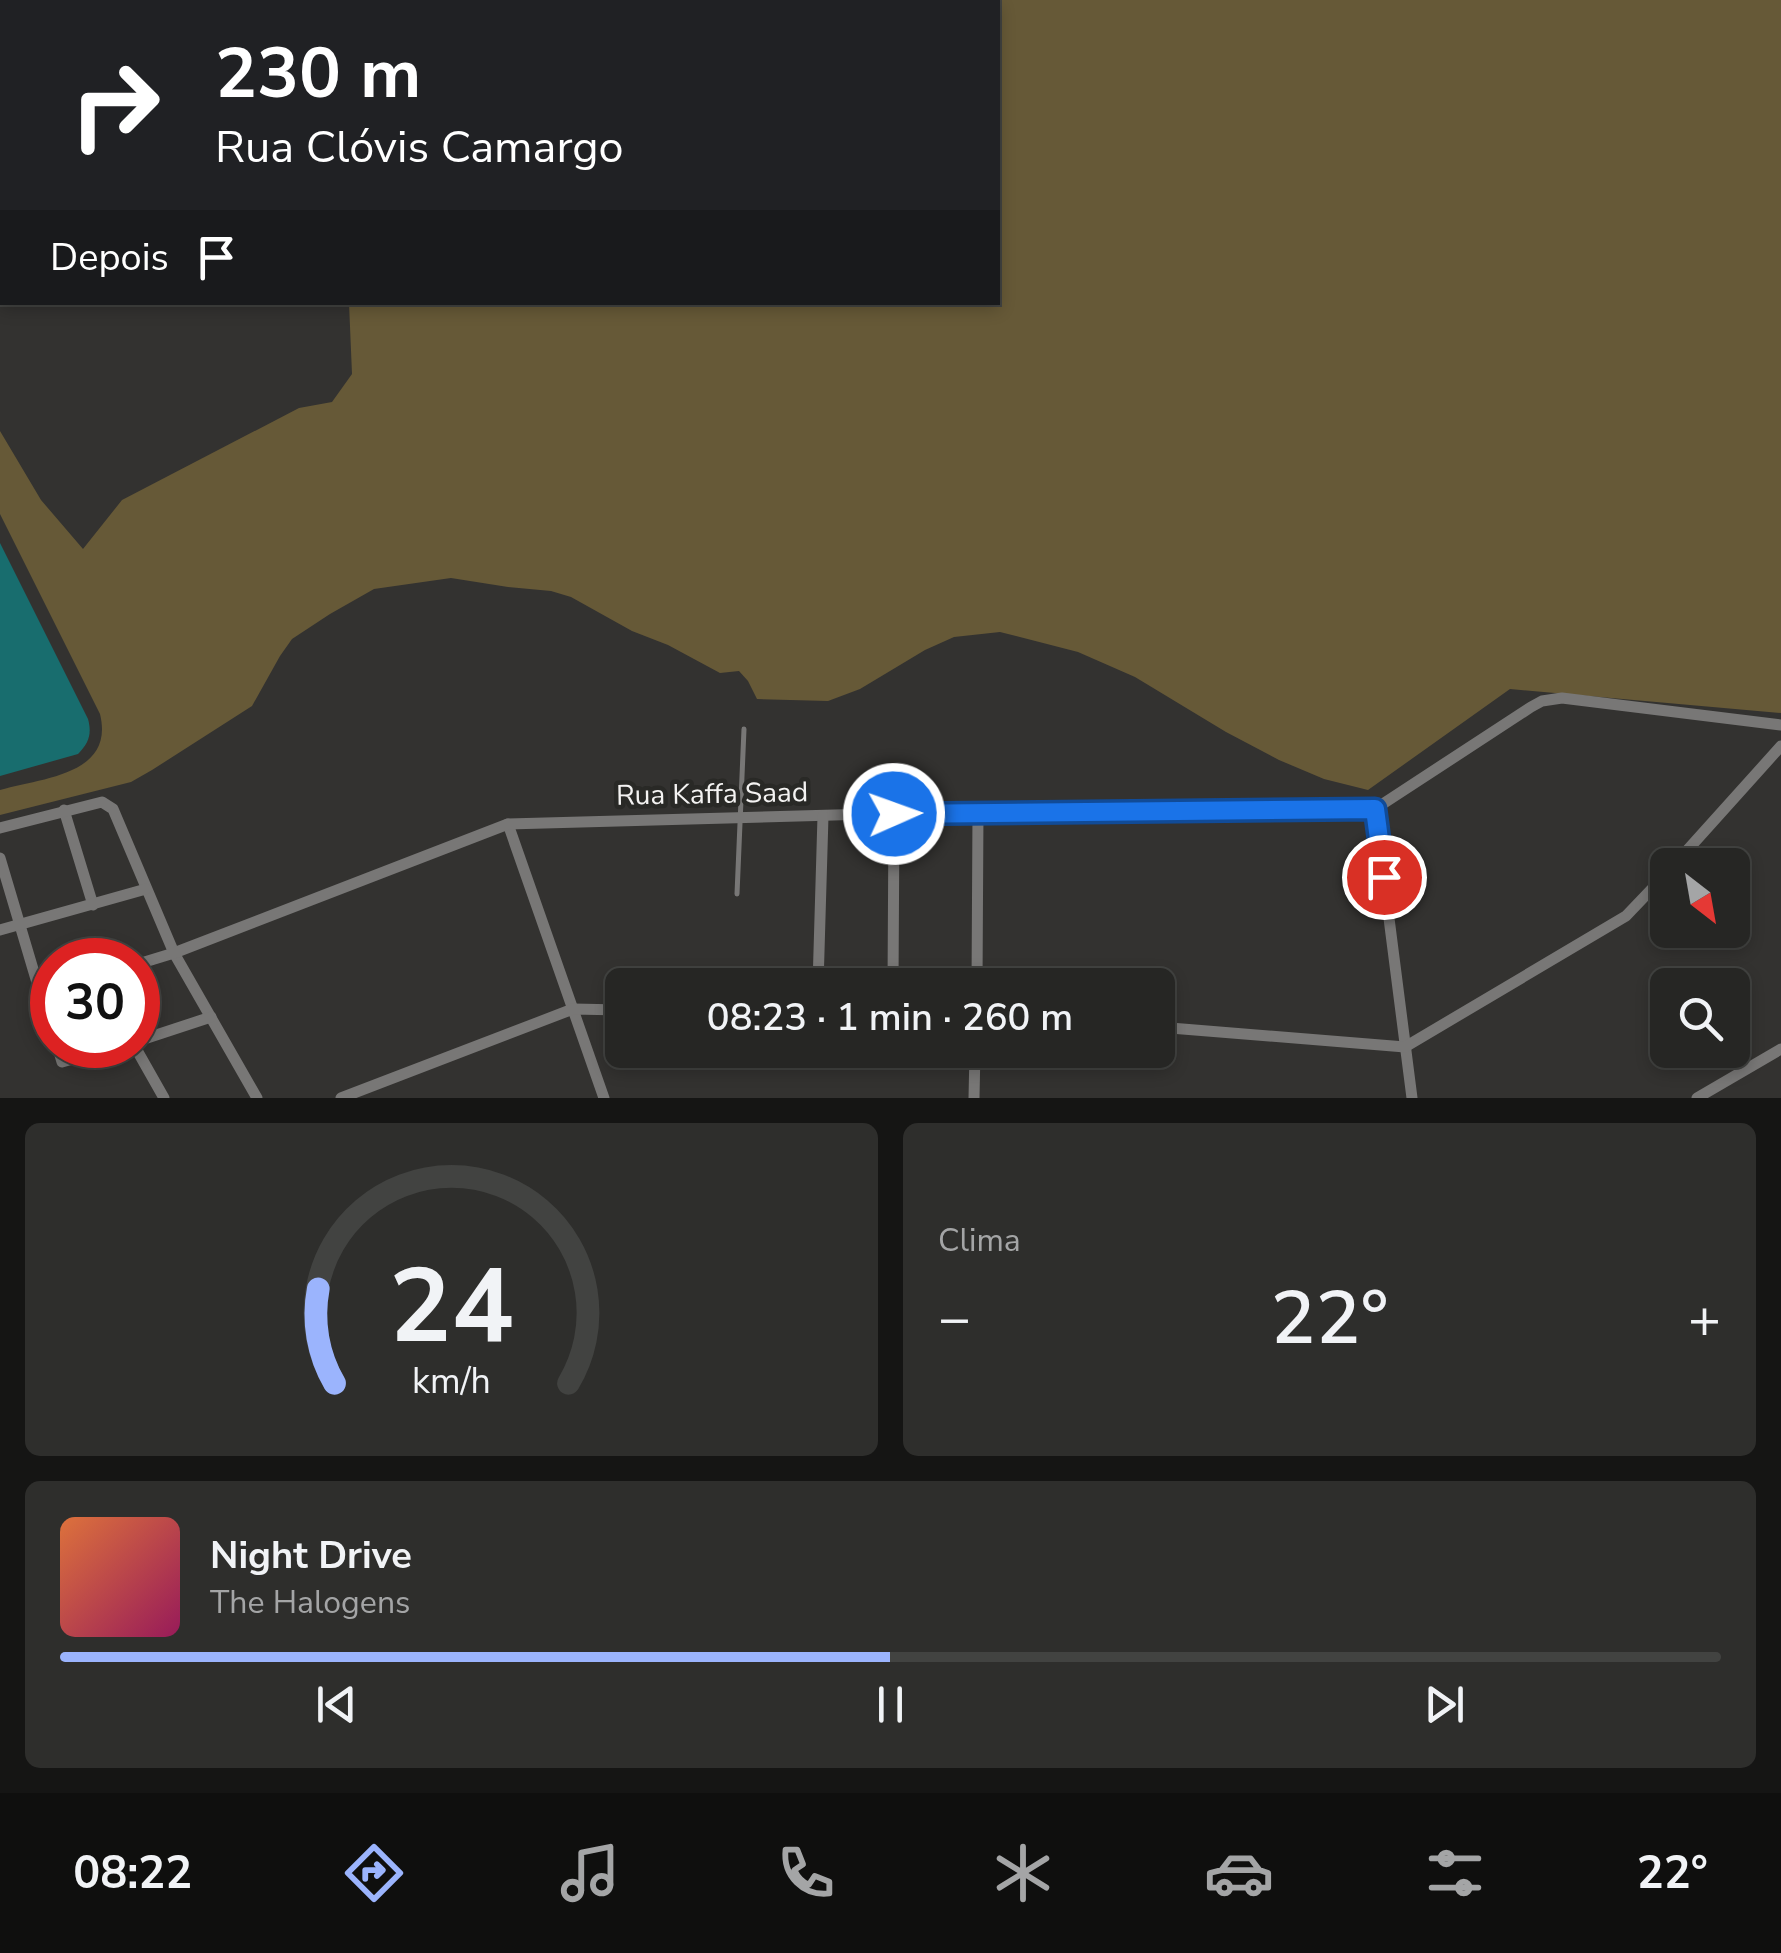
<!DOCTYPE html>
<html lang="pt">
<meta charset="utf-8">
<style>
body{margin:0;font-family:"Nunito Sans",sans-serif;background:#2e2e2c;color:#f1f3f6;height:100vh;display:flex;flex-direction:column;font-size:38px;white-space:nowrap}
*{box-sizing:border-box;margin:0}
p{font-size:32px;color:#a4a5a6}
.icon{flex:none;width:55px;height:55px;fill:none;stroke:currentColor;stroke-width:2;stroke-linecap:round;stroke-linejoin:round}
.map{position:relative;height:1098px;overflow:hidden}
.side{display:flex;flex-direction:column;gap:25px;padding:25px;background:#151514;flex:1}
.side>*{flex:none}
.banner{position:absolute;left:0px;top:0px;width:1000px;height:305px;box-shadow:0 5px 15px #0003,0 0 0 2px #424341;background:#202124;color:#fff;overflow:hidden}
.needle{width:65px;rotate:149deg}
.tools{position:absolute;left:1650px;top:848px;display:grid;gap:20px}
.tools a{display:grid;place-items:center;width:100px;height:100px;border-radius:15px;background:#262624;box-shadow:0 5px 15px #0003,0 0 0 2px #424341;font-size:50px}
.speed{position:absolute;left:30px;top:938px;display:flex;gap:20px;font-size:50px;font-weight:700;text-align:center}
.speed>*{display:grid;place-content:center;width:130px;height:130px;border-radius:50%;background:#262624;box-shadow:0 5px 15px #0003,0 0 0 2px #424341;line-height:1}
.speed .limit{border:15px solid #d22;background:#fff;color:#111}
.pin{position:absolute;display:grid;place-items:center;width:85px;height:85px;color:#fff;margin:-42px;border:5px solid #fff;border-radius:50%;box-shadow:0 2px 10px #0007}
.me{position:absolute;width:110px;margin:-55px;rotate:88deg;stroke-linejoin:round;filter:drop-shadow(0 0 8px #0008)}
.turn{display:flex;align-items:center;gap:35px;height:210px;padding:0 50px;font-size:45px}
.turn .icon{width:130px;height:130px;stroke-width:2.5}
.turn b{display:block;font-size:70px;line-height:85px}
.then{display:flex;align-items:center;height:95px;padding:0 50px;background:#0003;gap:20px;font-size:38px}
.big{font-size:75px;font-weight:600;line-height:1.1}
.side .card{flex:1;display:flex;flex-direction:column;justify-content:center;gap:15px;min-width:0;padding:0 35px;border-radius:15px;background:#2e2e2c}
.side .dial{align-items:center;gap:0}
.dial svg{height:260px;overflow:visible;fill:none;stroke:#424341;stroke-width:7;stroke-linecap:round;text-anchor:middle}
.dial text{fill:#f1f3f6;stroke:none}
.song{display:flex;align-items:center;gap:30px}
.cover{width:120px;height:120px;border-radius:15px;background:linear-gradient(135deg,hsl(20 70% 55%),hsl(330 70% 35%))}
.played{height:10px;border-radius:5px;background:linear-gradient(90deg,#9bb4fd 50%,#424341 50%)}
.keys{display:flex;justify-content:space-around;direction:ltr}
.heat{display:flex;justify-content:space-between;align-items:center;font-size:55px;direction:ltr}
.side .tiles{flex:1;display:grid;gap:25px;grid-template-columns:1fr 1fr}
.card:last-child{grid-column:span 2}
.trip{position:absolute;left:605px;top:968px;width:570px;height:100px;border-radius:15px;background:#262624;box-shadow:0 5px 15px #0003,0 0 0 2px #424341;font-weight:600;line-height:100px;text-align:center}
.tab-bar{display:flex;height:160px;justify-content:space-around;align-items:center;background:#0f0f0e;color:#a4a5a6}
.tab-bar .icon{width:70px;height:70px}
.tab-bar .current{color:#9bb4fd}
.tab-bar b{font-size:45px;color:#f1f3f6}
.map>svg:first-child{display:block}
</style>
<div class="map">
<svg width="1781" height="1098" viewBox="0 0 1781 1098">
<rect width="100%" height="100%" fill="#333230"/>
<!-- green -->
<path fill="#665937" d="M955,0h826v713l-271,-24 -142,101 -44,-11 -45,-19 -53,-28 -91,-55 -57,-25 -78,-20 -46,5 -29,13 -65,39 -32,12 -71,-2 -9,-18 -9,-10 -19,2 -52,-28 -36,-14 -61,-34 -20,-6 -43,-4 -57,-9 -77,11 -44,25 -38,25 -12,17 -28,50 -100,64 -21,12 -131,33v-25c42,-12 115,-15 100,-76l-100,-200v-83l41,69 42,49 39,-49 177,-92 33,-6 20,-28 -3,-71 649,-1v-300h-44z"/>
<!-- water -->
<path fill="#186d6e" d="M0,543l88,176c4,15 1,24 -10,35l-78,22z"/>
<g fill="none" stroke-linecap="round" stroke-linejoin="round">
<!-- lane -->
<g stroke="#787776" stroke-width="5">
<polyline points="768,0 773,2"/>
<polyline points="901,0 903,2"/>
<polyline points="679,2 680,0"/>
<polyline points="742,2 746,0"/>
<polyline points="785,2 790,0"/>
<polyline points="854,2 859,0"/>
<polyline points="737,894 744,729"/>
</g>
<!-- street -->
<g stroke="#787776" stroke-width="11">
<polyline points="586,0 587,2"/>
<polyline points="8,2 9,0"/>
<polyline points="184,2 184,0"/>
<polyline points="1375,809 1412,1098"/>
<polyline points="64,810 93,905"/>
<polyline points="508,824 604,1098"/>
<polyline points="0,828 102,802 113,809 174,953 257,1098"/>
<polyline points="0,858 52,1033"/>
<polyline points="1674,865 1781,746"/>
<polyline points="0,930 146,889"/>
<polyline points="138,964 174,953 508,824 978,811 1375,809 1531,707 1542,701 1562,698 1781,725"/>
<polyline points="818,985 823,816"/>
<polyline points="893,985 894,814"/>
<polyline points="977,985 978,811"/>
<polyline points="1158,1027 1405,1047 1626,916 1668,872"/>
<polyline points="138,1041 211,1017"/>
<polyline points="57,1045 62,1062 122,1045"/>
<polyline points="134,1045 164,1098"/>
<polyline points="341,1098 573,1009 622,1010"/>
<polyline points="974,1098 975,1050"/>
<polyline points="1697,1098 1781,1049"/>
</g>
<!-- secondary -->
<g stroke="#a09d9c" stroke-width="15">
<polyline points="944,2 945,0"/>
<polyline points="0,122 2,121"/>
</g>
</g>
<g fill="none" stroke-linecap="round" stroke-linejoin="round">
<!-- route casing -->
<g stroke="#114b97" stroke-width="25">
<polyline id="route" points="894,814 1375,809 1384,877"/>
</g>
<!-- route -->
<use href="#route" stroke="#1a73e8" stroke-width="18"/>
</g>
<g text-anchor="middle" stroke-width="9" stroke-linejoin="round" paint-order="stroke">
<!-- street labels -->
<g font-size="28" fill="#f4f3f2" stroke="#292926">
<text transform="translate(712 793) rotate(-1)" y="10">Rua Kaffa Saad</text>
</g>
</g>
</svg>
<div class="tools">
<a><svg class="needle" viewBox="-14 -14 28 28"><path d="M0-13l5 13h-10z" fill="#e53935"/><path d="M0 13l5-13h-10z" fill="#a4a5a6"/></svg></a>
<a><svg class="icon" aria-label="search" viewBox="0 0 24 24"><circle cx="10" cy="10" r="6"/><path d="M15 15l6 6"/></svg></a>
</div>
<div class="speed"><div class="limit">30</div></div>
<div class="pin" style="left:1384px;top:877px;background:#d93025"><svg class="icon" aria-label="arrive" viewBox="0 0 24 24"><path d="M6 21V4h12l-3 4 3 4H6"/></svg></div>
<svg class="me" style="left:894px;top:814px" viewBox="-20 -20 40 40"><circle r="17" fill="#1a73e8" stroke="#fff" stroke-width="3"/><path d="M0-11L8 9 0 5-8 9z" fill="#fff"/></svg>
<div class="trip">08:23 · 1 min · 260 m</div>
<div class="banner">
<div class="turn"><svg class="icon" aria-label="right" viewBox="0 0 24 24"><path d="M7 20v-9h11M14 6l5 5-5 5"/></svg><div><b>230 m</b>Rua Clóvis Camargo</div></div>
<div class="then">Depois<svg class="icon" aria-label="arrive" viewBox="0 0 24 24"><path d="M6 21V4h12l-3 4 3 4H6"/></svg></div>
</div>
</div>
<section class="side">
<div class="tiles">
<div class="card dial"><svg viewBox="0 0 100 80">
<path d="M14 69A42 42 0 1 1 86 69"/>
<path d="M14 69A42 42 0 0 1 9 40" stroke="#9bb4fd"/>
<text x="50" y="56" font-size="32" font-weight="700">24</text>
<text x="50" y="72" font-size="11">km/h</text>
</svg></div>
<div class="card"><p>Clima</p>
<div class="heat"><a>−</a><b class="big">22°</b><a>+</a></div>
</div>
<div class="card">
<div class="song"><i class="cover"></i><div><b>Night Drive</b><p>The Halogens</p></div></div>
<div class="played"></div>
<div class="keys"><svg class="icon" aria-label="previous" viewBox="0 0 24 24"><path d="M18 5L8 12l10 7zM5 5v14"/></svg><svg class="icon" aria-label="pause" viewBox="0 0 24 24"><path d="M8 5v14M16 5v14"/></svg><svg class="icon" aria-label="next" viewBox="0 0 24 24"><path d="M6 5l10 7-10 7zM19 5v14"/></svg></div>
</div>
</div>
</section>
<nav class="tab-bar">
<b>08:22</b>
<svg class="icon current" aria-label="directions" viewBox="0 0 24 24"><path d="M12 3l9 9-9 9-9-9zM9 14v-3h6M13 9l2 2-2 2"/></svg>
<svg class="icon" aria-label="music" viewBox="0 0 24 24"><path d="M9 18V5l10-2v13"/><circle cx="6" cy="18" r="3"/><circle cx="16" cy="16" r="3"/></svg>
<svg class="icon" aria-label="phone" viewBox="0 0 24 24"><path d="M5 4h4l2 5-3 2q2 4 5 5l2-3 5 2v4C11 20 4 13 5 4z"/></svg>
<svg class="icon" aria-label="climate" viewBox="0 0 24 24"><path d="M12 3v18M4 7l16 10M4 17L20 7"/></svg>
<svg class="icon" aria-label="car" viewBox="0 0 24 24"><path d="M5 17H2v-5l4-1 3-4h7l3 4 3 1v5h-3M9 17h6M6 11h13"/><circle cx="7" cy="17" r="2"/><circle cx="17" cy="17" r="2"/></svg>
<svg class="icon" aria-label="filters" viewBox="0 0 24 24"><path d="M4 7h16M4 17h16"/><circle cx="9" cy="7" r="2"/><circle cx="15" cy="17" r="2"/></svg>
<b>22°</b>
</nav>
